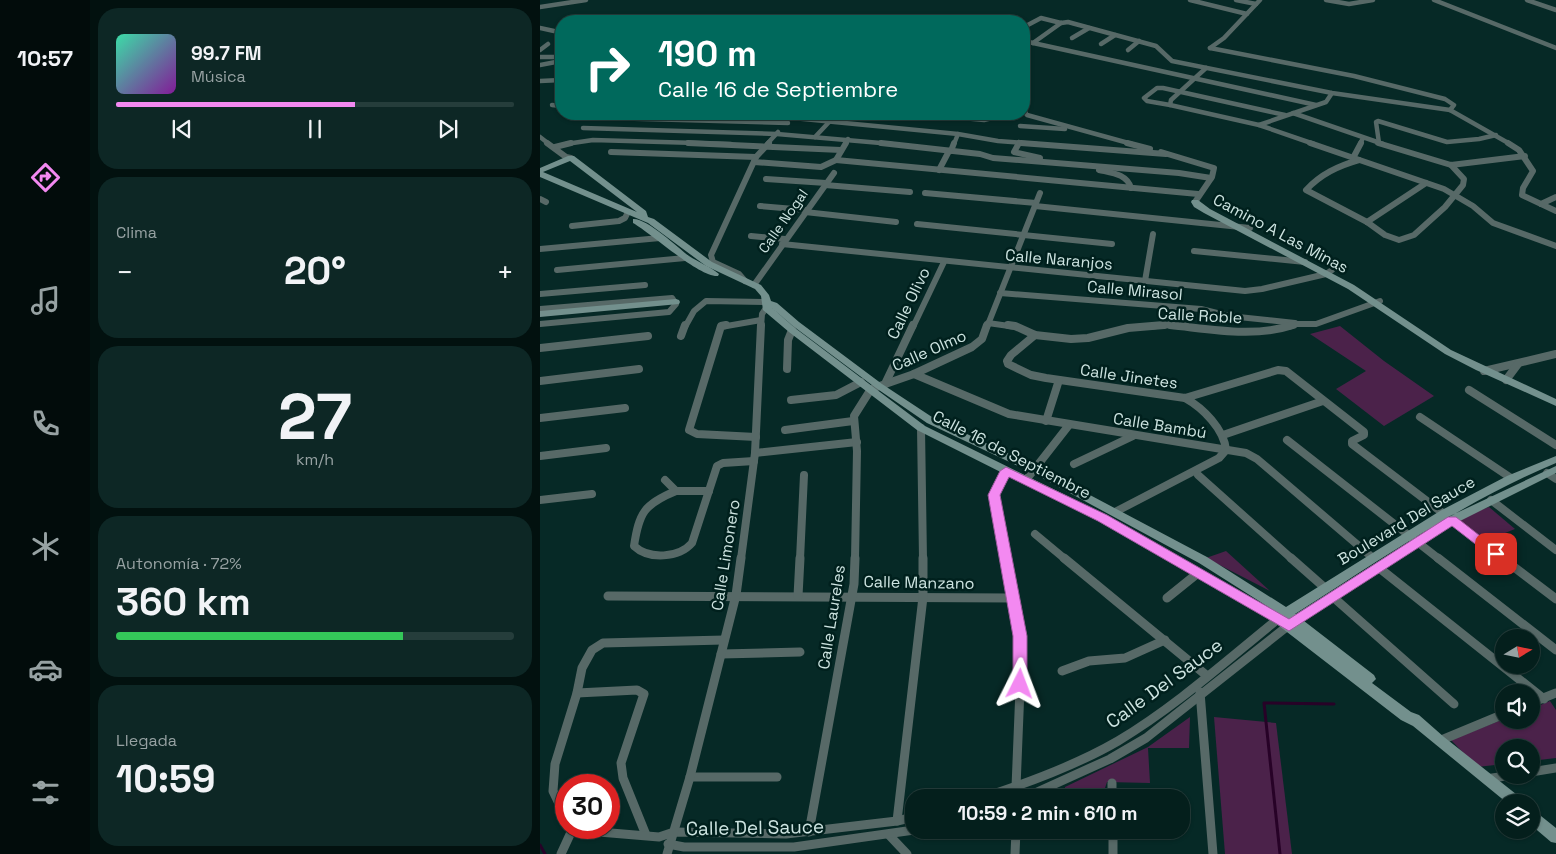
<!DOCTYPE html>
<html lang="es">
<meta charset="utf-8">
<style>
body{margin:0;font-family:"Space Grotesk",sans-serif;background:#0d2725;color:#f1f3f6;height:100vh;display:flex;flex-direction:column;font-size:19px;white-space:nowrap}
*{box-sizing:border-box;margin:0}
p{font-size:16px;color:#97a2a3}
.icon{flex:none;width:28px;height:28px;fill:none;stroke:currentColor;stroke-width:2;stroke-linecap:round;stroke-linejoin:round}
.map{position:relative;flex:1;overflow:hidden}
.sheet{display:flex;flex-direction:column;gap:8px;padding:8px;background:#02110f;width:450px}
.sheet>*{flex:none}
.banner{position:absolute;left:15px;top:15px;width:475px;height:105px;border-radius:20px;box-shadow:0 1px 4px #0004,0 0 0 1px #253d3b;background:#00695c;color:#fff;overflow:hidden}
.needle{width:32px;rotate:80deg}
.controls{position:absolute;left:955px;top:629px;display:grid;gap:10px}
.controls a{display:grid;place-items:center;width:45px;height:45px;border-radius:50%;background:#041f1c;box-shadow:0 1px 4px #0004,0 0 0 1px #253d3b;font-size:25px}
.speed{position:absolute;left:15px;top:774px;display:flex;gap:10px;font-size:25px;font-weight:700;text-align:center}
.speed>*{display:grid;place-content:center;width:65px;height:65px;border-radius:50%;background:#041f1c;box-shadow:0 1px 4px #0004,0 0 0 1px #253d3b;line-height:1}
.speed .limit{border:8px solid #d22;background:#fff;color:#111}
.pin{position:absolute;display:grid;place-items:center;width:42px;height:42px;color:#fff;margin:-21px;border-radius:10px;box-shadow:0 2px 8px #0006}
.me{position:absolute;width:55px;margin:-28px;rotate:3deg;stroke-linejoin:round;filter:drop-shadow(0 0 4px #0008)}
.turn{display:flex;align-items:center;gap:18px;height:105px;padding:0 20px;font-size:22px}
.turn .icon{width:65px;height:65px;stroke-width:2.5}
.turn b{display:block;font-size:35px;line-height:42px}
.big{font-size:38px;font-weight:800;line-height:1.1}
.sheet .card{flex:1;display:flex;flex-direction:column;justify-content:center;gap:8px;min-width:0;padding:0 18px;border-radius:20px;background:#0d2725}
.sheet .dial{align-items:center;gap:0}
.dial b{font-size:65px;line-height:1}
.song{display:flex;align-items:center;gap:15px}
.cover{width:60px;height:60px;border-radius:8px;background:linear-gradient(135deg,hsl(160 70% 55%),hsl(290 70% 35%))}
.played{height:5px;border-radius:2px;background:linear-gradient(90deg,#f389f1 60%,#253d3b 60%)}
.keys{display:flex;justify-content:space-around;direction:ltr}
.heat{display:flex;justify-content:space-between;align-items:center;font-size:28px;direction:ltr}
.charge{height:8px;border-radius:4px;background:linear-gradient(90deg,#34c759 72%,#253d3b 0)}
.trip{position:absolute;left:365px;top:789px;width:285px;height:50px;border-radius:20px;background:#041f1c;box-shadow:0 1px 4px #0004,0 0 0 1px #253d3b;font-weight:800;line-height:50px;text-align:center}
main{display:flex;flex:1;min-height:0}
.tab-bar{display:flex;flex-direction:column;width:90px;justify-content:space-around;align-items:center;background:#020c0b;color:#97a2a3}
.tab-bar .icon{width:35px;height:35px}
.tab-bar .current{color:#f389f1}
.tab-bar b{font-size:22px;color:#f1f3f6}
.map>svg:first-child{display:block}
</style>
<main>
<nav class="tab-bar">
<b>10:57</b>
<svg class="icon current" aria-label="directions" viewBox="0 0 24 24"><path d="M12 3l9 9-9 9-9-9zM9 14v-3h6M13 9l2 2-2 2"/></svg>
<svg class="icon" aria-label="music" viewBox="0 0 24 24"><path d="M9 18V5l10-2v13"/><circle cx="6" cy="18" r="3"/><circle cx="16" cy="16" r="3"/></svg>
<svg class="icon" aria-label="phone" viewBox="0 0 24 24"><path d="M5 4h4l2 5-3 2q2 4 5 5l2-3 5 2v4C11 20 4 13 5 4z"/></svg>
<svg class="icon" aria-label="climate" viewBox="0 0 24 24"><path d="M12 3v18M4 7l16 10M4 17L20 7"/></svg>
<svg class="icon" aria-label="car" viewBox="0 0 24 24"><path d="M5 17H2v-5l4-1 3-4h7l3 4 3 1v5h-3M9 17h6M6 11h13"/><circle cx="7" cy="17" r="2"/><circle cx="17" cy="17" r="2"/></svg>
<svg class="icon" aria-label="filters" viewBox="0 0 24 24"><path d="M4 7h16M4 17h16"/><circle cx="9" cy="7" r="2"/><circle cx="15" cy="17" r="2"/></svg>
</nav>
<section class="sheet">
<div class="card">
<div class="song"><i class="cover"></i><div><b>99.7 FM</b><p>Música</p></div></div>
<div class="played"></div>
<div class="keys"><svg class="icon" aria-label="previous" viewBox="0 0 24 24"><path d="M18 5L8 12l10 7zM5 5v14"/></svg><svg class="icon" aria-label="pause" viewBox="0 0 24 24"><path d="M8 5v14M16 5v14"/></svg><svg class="icon" aria-label="next" viewBox="0 0 24 24"><path d="M6 5l10 7-10 7zM19 5v14"/></svg></div>
</div>
<div class="card"><p>Clima</p>
<div class="heat"><a>−</a><b class="big">20°</b><a>+</a></div>
</div>
<div class="card dial"><b>27</b><p>km/h</p></div>
<div class="card"><p>Autonomía · 72%</p><b class="big">360 km</b><div class="charge"></div></div>
<div class="card"><p>Llegada</p><b class="big">10:59</b></div>
</section>
<div class="map">
<svg width="1016" height="854" viewBox="0 0 1016 854">
<rect width="100%" height="100%" fill="#062926"/>
<!-- green -->
<g fill="#4b224a">
<polygon points="800,326 844,361 894,396 844,426 796,389 826,371 770,334"/>
<polygon points="949,507 975,529 945,541 915,520"/>
<polygon points="686,551 730,591 666,558"/>
<polygon points="1010,701 1016,710 1016,758 991,761 991,748 964,748 964,764 937,767 911,740 964,719 991,720 991,709"/>
<polygon points="650,717 649,748 608,748 610,783 567,782 562,797 524,798 525,787 608,747"/>
<polygon points="674,717 736,723 752,854 685,854"/>
</g>
<g fill="none" stroke-linecap="round" stroke-linejoin="round">
<!-- stream -->
<g stroke="#270227" stroke-width="3">
<polyline points="0,845 5,854"/>
<polyline points="740,854 724,703 794,704"/>
</g>
<!-- street-far3 -->
<g stroke="#576967" stroke-width="4.5">
<polyline points="650,0 707,14"/>
<polyline points="696,0 716,4"/>
<polyline points="786,0 809,4 833,0"/>
<polyline points="894,0 1016,48"/>
<polyline points="987,0 1016,10"/>
<polyline points="0,7 46,0"/>
<polyline points="484,27 501,18 521,23 528,22 616,46 632,61 792,93 910,110 970,144"/>
<polyline points="0,28 14,31"/>
<polyline points="532,38 549,28"/>
<polyline points="484,41 776,105"/>
<polyline points="493,43 521,23"/>
<polyline points="561,44 575,35"/>
<polyline points="670,48 814,76 905,99 914,105 910,110"/>
<polyline points="670,48 684,38 720,0"/>
<polyline points="0,50 8,44"/>
<polyline points="588,50 599,41"/>
<polyline points="0,57 15,57"/>
<polyline points="0,65 21,61"/>
<polyline points="666,68 631,100 630,105 719,125 774,144"/>
<polyline points="0,81 21,80"/>
<polyline points="484,102 487,103 485,112 487,115 592,144"/>
<polyline points="12,105 21,106"/>
<polyline points="630,105 607,101 604,98 617,88 623,88 745,115"/>
<polyline points="753,113 843,144"/>
<polyline points="380,114 444,120 452,118 455,114"/>
<polyline points="29,117 248,123"/>
<polyline points="253,118 418,134 458,141 497,144"/>
<polyline points="719,125 786,102 792,93"/>
<polyline points="480,126 525,129"/>
<polyline points="43,128 237,134 352,144"/>
<polyline points="0,137 9,144"/>
<polyline points="275,137 290,121"/>
<polyline points="839,143 836,122 838,121 907,142 939,139 956,135"/>
<polyline points="26,144 53,140 191,144"/>
<polyline points="227,144 238,132"/>
<polyline points="305,144 308,139"/>
<polyline points="414,144 418,134"/>
<polyline points="478,144 479,142"/>
<polyline points="820,144 823,138"/>
</g>
<!-- street-far2 -->
<g stroke="#576967" stroke-width="6">
<polyline points="7,143 26,157 31,158"/>
<polyline points="148,143 301,150"/>
<polyline points="341,143 440,154 453,158 639,173 671,178"/>
<polyline points="479,143 474,152 500,158"/>
<polyline points="481,143 626,154"/>
<polyline points="587,143 610,149"/>
<polyline points="770,143 904,189 933,206 953,223 1016,246"/>
<polyline points="838,143 911,165 985,156"/>
<polyline points="968,143 979,150 993,171 983,188 982,195 1016,211"/>
<polyline points="15,147 31,143"/>
<polyline points="411,151 414,143"/>
<polyline points="71,152 216,157"/>
<polyline points="621,152 674,168 672,177 655,202"/>
<polyline points="813,158 821,143"/>
<polyline points="296,160 658,194"/>
<path d="M819,160c-21,6 -38,14 -53,30l61,32 18,13 14,5 15,-5 31,-28 18,-22 1,-6 -13,-14"/>
<polyline points="214,162 281,167 296,160 306,143"/>
<polyline points="399,170 409,151"/>
<path d="M559,170c13,3 28,4 32,18"/>
<polyline points="226,179 286,183"/>
<polyline points="285,185 370,192"/>
<polyline points="385,193 496,203"/>
<polyline points="0,199 6,202"/>
<polyline points="1001,204 1016,197"/>
<polyline points="220,206 266,210"/>
<polyline points="495,206 710,228"/>
<polyline points="265,212 356,222"/>
<polyline points="827,222 886,183"/>
<polyline points="377,224 572,244"/>
<polyline points="32,226 79,221 85,218 88,212"/>
<polyline points="211,236 245,239"/>
<polyline points="242,244 705,291 722,289 786,274 792,270"/>
<polyline points="0,249 120,238"/>
<polyline points="654,251 765,262"/>
<polyline points="17,270 145,258"/>
<polyline points="205,281 199,274 173,262 171,255 216,157 229,143"/>
<polyline points="605,281 613,234"/>
<polyline points="214,285 294,173"/>
<polyline points="460,293 661,309 689,316 755,323"/>
<polyline points="0,294 105,285"/>
<polyline points="0,309 132,298 136,304 129,312 0,324"/>
<polyline points="448,323 476,327"/>
<polyline points="145,327 154,311 166,301 227,302"/>
<polyline points="181,327 221,320"/>
<polyline points="221,327 222,314 226,308"/>
<polyline points="373,327 404,262"/>
<polyline points="447,327 500,193"/>
<polyline points="607,327 627,325 645,327"/>
<polyline points="749,327 757,324 776,324 840,301"/>
</g>
<!-- street-far1 -->
<g stroke="#576967" stroke-width="8">
<polyline points="186,325 181,326 149,430 157,434 216,437"/>
<polyline points="468,325 475,326 495,335 531,339 548,338 588,328 624,325"/>
<path d="M630,325c40,4 84,13 123,0"/>
<polyline points="495,335 471,355 467,361 468,364 491,375 506,378 645,398 738,370 746,371 824,432 824,435 812,441 812,444 904,514"/>
<polyline points="141,336 145,325"/>
<polyline points="0,348 108,336"/>
<polyline points="247,369 248,340 252,330"/>
<polyline points="944,371 1016,354"/>
<polyline points="374,374 469,414 706,453 717,459 833,558"/>
<polyline points="966,380 978,364"/>
<polyline points="0,381 99,369"/>
<polyline points="345,384 373,325"/>
<polyline points="929,390 1016,445"/>
<polyline points="251,400 296,395 321,382"/>
<polyline points="880,417 971,478"/>
<polyline points="0,418 85,408"/>
<polyline points="506,421 519,380"/>
<polyline points="381,428 383,559"/>
<polyline points="245,430 313,421"/>
<polyline points="683,435 783,401"/>
<polyline points="747,440 899,559"/>
<polyline points="215,453 317,442"/>
<polyline points="0,456 66,448"/>
<polyline points="534,464 593,436"/>
<polyline points="1007,473 1016,479"/>
<polyline points="658,475 752,559"/>
<polyline points="125,480 136,491 169,491"/>
<polyline points="486,480 529,425"/>
<path d="M136,491c-32,13 -37,22 -42,55 15,14 45,12 58,-3l25,-77 6,-3 31,-2"/>
<polyline points="0,500 52,494"/>
<polyline points="951,500 1016,550"/>
<path d="M575,512l104,-54 7,-8c-2,-21 -23,-42 -41,-52"/>
<polyline points="912,520 963,559"/>
<polyline points="495,534 525,559"/>
<polyline points="201,559 215,453 221,325"/>
<polyline points="260,559 264,475"/>
<polyline points="315,559 317,451 314,416 331,389 374,374 432,347 442,339 447,325"/>
<polyline points="466,559 454,495 466,471"/>
</g>
<!-- street -->
<g stroke="#576967" stroke-width="9">
<polyline points="466,558 480,636 481,664 476,787"/>
<polyline points="524,558 666,675"/>
<polyline points="751,558 785,588"/>
<polyline points="898,558 1016,650"/>
<polyline points="962,558 1016,599"/>
<polyline points="838,567 1004,699"/>
<polyline points="68,596 472,598"/>
<polyline points="258,596 260,558"/>
<polyline points="793,597 914,704"/>
<polyline points="627,598 658,573"/>
<polyline points="181,654 260,652"/>
<polyline points="522,671 549,661 585,658 625,640"/>
<polyline points="660,692 673,854"/>
<polyline points="37,693 97,690 104,694 81,763 83,778 106,835"/>
<polyline points="991,703 1016,693"/>
<polyline points="899,741 964,714"/>
<polyline points="991,772 1016,768"/>
<polyline points="150,777 237,777"/>
<polyline points="946,779 972,775"/>
<polyline points="572,783 572,798"/>
<path d="M441,798c47,-15 94,-32 137,-57 57,-34 108,-80 160,-122"/>
<polyline points="484,798 570,759 606,738 749,625"/>
<polyline points="26,818 13,791 15,764 37,693 42,668 52,650 63,643 184,640"/>
<polyline points="357,821 383,597 383,558"/>
<polyline points="36,828 47,831 119,837 134,832 246,834 357,821 374,817"/>
<polyline points="573,830 573,854"/>
<polyline points="269,832 314,584 315,558"/>
<polyline points="349,835 367,854"/>
<polyline points="128,844 144,847 254,847 374,830"/>
<polyline points="21,854 33,828"/>
<polyline points="127,854 150,777 196,595 201,558"/>
<polyline points="475,854 476,830"/>
</g>
<!-- secondary -->
<g fill="#73908d" fill-rule="evenodd">
<path d="M28,156h6l72,55 2,6 6,2 58,43 49,23 8,10 2,6 6,2 22,19 83,62 53,35 104,49 168,89 79,50 154,-96 67,-35 49,-20v7c-93,39 -176,97 -261,151h1l152,-97 108,-51v7l-100,50 -152,98 70,54 2,4 -4,4 39,29 8,3 25,22 77,61 2,4h-17l-93,-76 -12,-6 -127,-98 -176,-101 -181,-91 -128,-98 -26,-22 -2,-14 -6,-7 -49,-23 -58,-43 -108,-46v-9zM30,161l67,51 -94,-40zM231,307l22,19 83,62 51,35 104,49 168,91 74,47 -167,-95 -181,-89 -130,-98z"/>
<polygon points="652,200 658,200 670,209 814,285 911,350 1016,399 1016,406 936,370 905,354 808,289 664,213 654,207 651,202"/>
<path d="M93,219c14,-1 44,28 56,37 9,6 22,11 30,18l-1,2c-18,2 -67,-43 -85,-53z"/>
<polygon points="136,299 139,300 140,302 139,304 0,317 0,311"/>
<polygon points="991,810 996,812 1016,828 1016,843 1011,842 991,825"/>
</g>
</g>
<!-- route -->
<polygon fill="#f389f1" stroke="#9e599d" points="466,467 567,515 749,619 908,517 916,517 963,554 961,557 952,557 912,526 749,631 558,521 469,477 460,495 487,636 487,684 485,689 480,690 475,689 473,684 473,636 448,495 460,471"/>
<g text-anchor="middle" stroke-width="5" stroke-linejoin="round" paint-order="stroke">
<!-- far-street labels -->
<g font-size="14" fill="#cde4e1" stroke="#00201d">
<text transform="translate(243 221) rotate(-55)" y="5">Calle Nogal</text>
</g>
<!-- street labels -->
<g font-size="16" fill="#cde4e1" stroke="#00201d">
<text transform="translate(741 233) rotate(28)" y="6">Camino A Las Minas</text>
<text transform="translate(519 259) rotate(5)" y="6">Calle Naranjos</text>
<text transform="translate(595 290) rotate(5)" y="6">Calle Mirasol</text>
<text transform="translate(368 303) rotate(-64)" y="6">Calle Olivo</text>
<text transform="translate(660 315) rotate(3)" y="6">Calle Roble</text>
<text transform="translate(389 350) rotate(-24)" y="6">Calle Olmo</text>
<text transform="translate(589 376) rotate(8)" y="6">Calle Jinetes</text>
<text transform="translate(620 425) rotate(9)" y="6">Calle Bambú</text>
<text transform="translate(472 454) rotate(27)" y="6">Calle 16 de Septiembre</text>
<text transform="translate(866 520) rotate(-31)" y="6">Boulevard Del Sauce</text>
<text transform="translate(185 555) rotate(-81)" y="6">Calle Limonero</text>
<text transform="translate(379 582) rotate(1)" y="6">Calle Manzano</text>
<text transform="translate(291 617) rotate(-81)" y="6">Calle Laureles</text>
</g>
<!-- near-street labels -->
<g font-size="19" fill="#cde4e1" stroke="#00201d">
<text transform="translate(624 683) rotate(-36)" y="7">Calle Del Sauce</text>
<text transform="translate(215 827) rotate(-1)" y="7">Calle Del Sauce</text>
</g>
</g>
</svg>
<div class="controls">
<a><svg class="needle" viewBox="-14 -14 28 28"><path d="M0-13l5 13h-10z" fill="#e53935"/><path d="M0 13l5-13h-10z" fill="#97a2a3"/></svg></a>
<a><svg class="icon" aria-label="sound" viewBox="0 0 24 24"><path d="M4 9h4l5-4v14l-5-4H4zM17 9q2 3 0 6"/></svg></a>
<a><svg class="icon" aria-label="search" viewBox="0 0 24 24"><circle cx="10" cy="10" r="6"/><path d="M15 15l6 6"/></svg></a>
<a><svg class="icon" aria-label="layers" viewBox="0 0 24 24"><path d="M12 4l9 5-9 5-9-5zM3 14l9 5 9-5"/></svg></a>
</div>
<div class="speed"><div class="limit">30</div></div>
<div class="pin" style="left:956px;top:554px;background:#d93025"><svg class="icon" aria-label="arrive" viewBox="0 0 24 24"><path d="M6 21V4h12l-3 4 3 4H6"/></svg></div>
<svg class="me" style="left:480px;top:684px" viewBox="-20 -20 40 40"><path d="M0-17L14 15 0 8-14 15z" fill="#f389f1" stroke="#fff" stroke-width="4"/></svg>
<div class="trip">10:59 · 2 min · 610 m</div>
<div class="banner">
<div class="turn"><svg class="icon" aria-label="right" viewBox="0 0 24 24"><path d="M7 20v-9h11M14 6l5 5-5 5"/></svg><div><b>190 m</b>Calle 16 de Septiembre</div></div>
</div>
</div>
</main>
